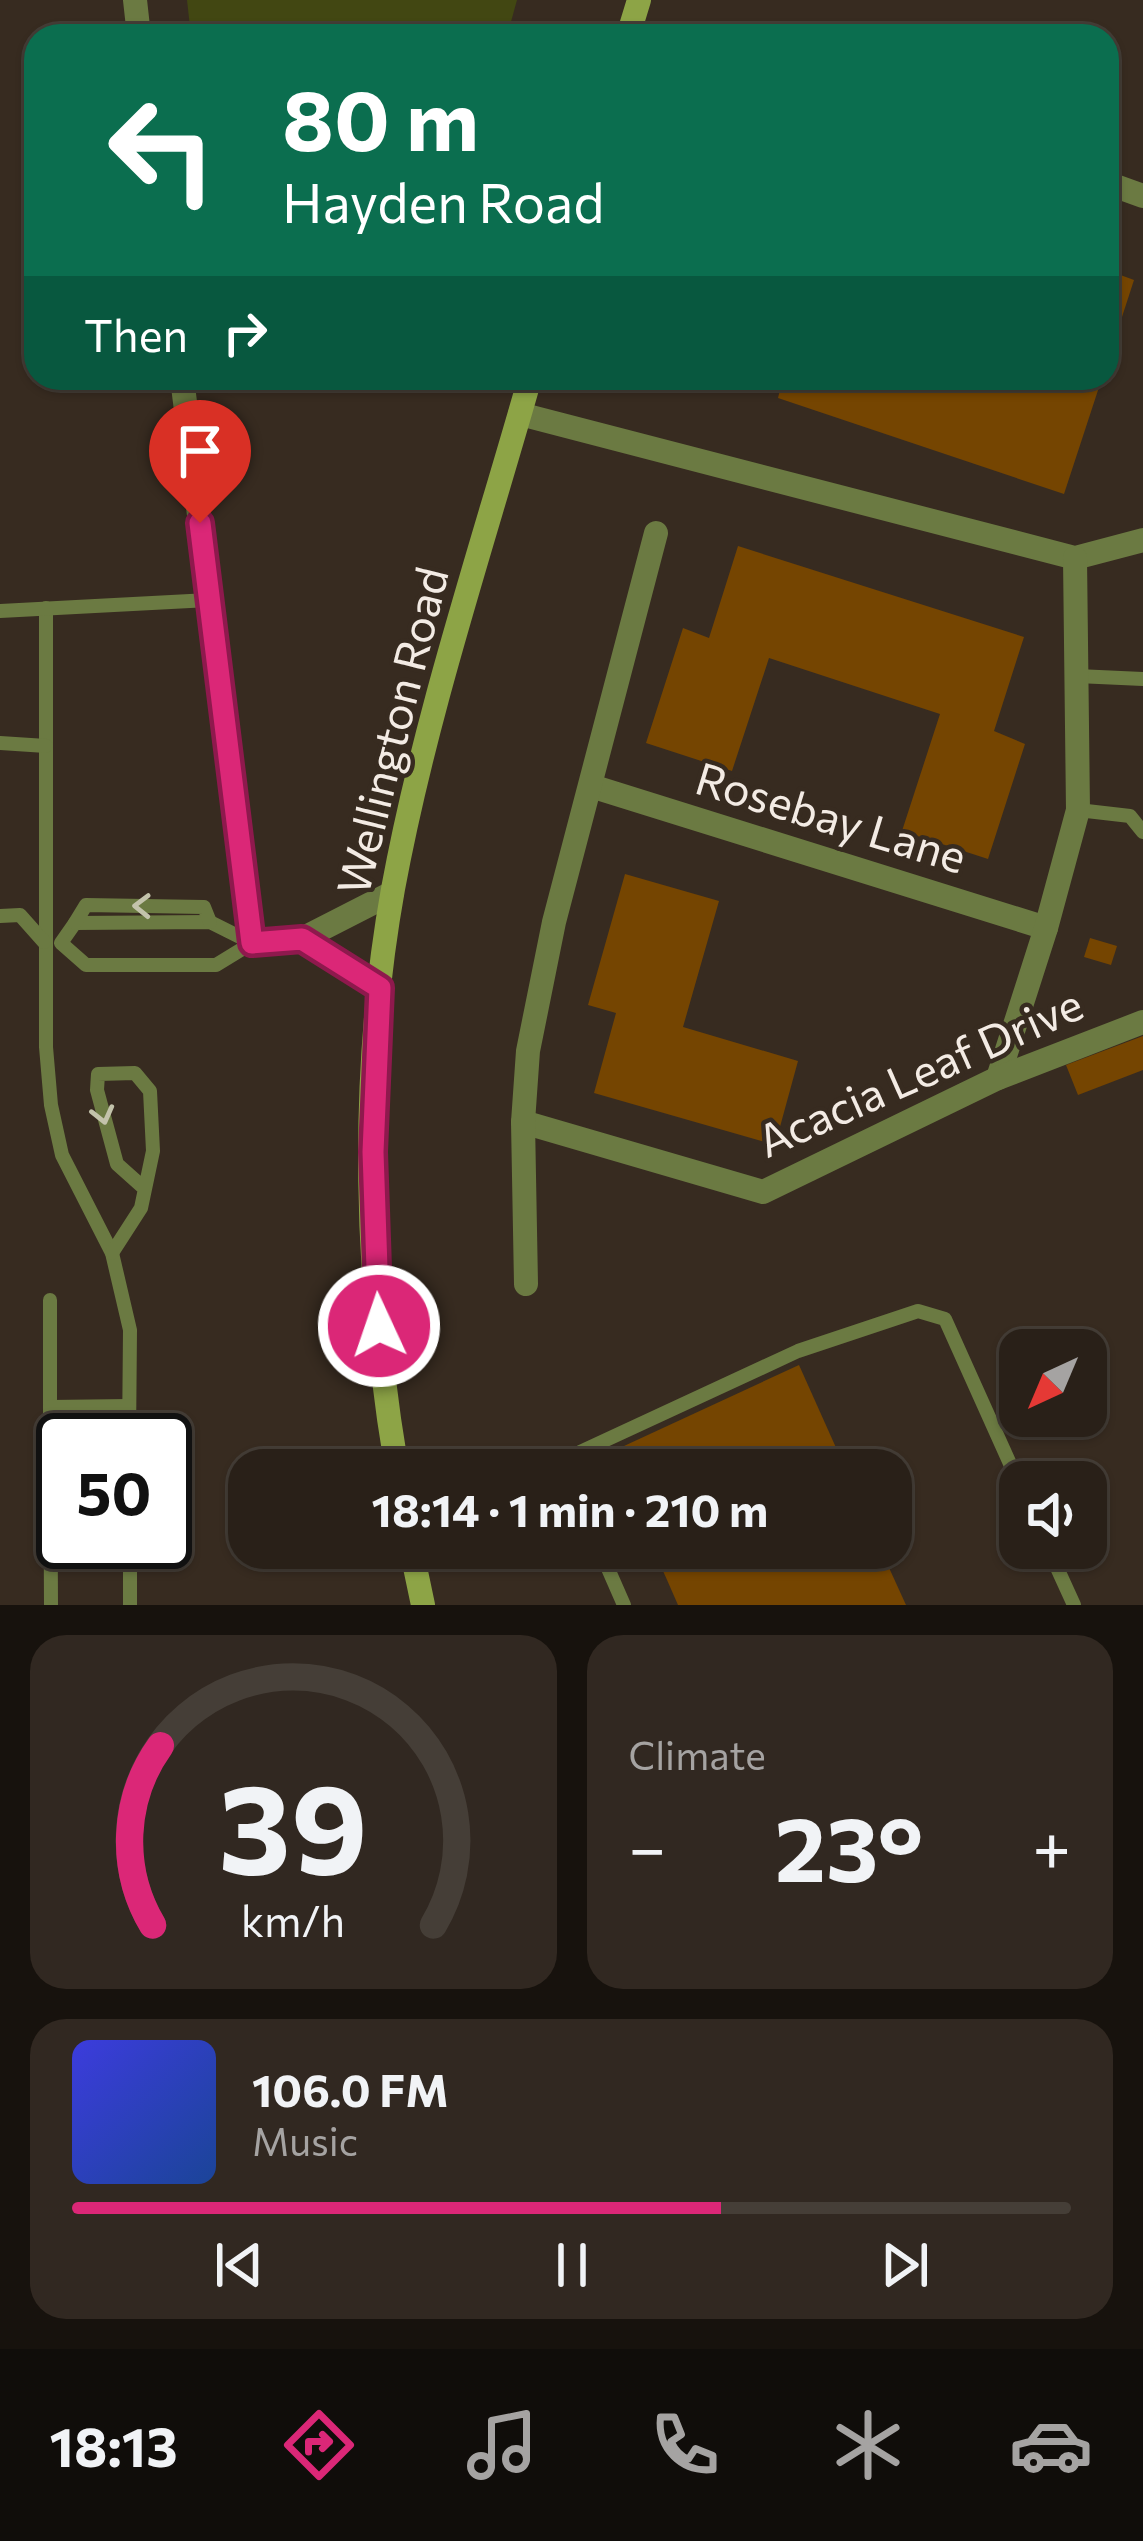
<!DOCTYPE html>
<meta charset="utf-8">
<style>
body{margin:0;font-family:Commissioner,sans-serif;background:#312821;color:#f1f3f6;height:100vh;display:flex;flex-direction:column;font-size:45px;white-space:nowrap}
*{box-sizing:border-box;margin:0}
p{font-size:39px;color:#a5a3a2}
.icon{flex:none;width:66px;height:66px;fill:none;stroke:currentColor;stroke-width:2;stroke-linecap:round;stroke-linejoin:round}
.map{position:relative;height:1605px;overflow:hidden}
.drawer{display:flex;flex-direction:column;gap:30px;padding:30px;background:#17120d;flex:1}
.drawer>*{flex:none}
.top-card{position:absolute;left:24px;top:24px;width:1095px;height:366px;border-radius:36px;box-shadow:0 3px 9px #0004,0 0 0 3px #453e37;background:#0b6e4f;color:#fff;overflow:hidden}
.needle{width:78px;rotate:224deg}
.controls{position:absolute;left:999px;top:1329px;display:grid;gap:24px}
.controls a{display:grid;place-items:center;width:108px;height:108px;border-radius:24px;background:#292018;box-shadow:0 3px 9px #0004,0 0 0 3px #453e37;font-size:60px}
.speed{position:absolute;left:36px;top:1413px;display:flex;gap:24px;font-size:60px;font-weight:700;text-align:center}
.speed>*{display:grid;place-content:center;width:156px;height:156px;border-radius:50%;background:#292018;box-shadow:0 3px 9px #0004,0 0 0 3px #453e37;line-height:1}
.speed .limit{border:6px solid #111;border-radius:18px;background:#fff;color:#111}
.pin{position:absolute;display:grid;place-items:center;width:102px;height:102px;color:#fff;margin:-123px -51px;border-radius:50% 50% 50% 0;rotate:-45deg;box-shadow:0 0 12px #0007}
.pin .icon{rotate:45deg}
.me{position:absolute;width:132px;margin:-66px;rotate:357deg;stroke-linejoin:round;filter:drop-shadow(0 0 9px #0008)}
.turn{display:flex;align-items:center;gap:42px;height:252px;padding:0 60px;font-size:54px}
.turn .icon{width:156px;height:156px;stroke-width:2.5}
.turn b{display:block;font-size:84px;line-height:102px}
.then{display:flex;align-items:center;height:114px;padding:0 60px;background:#0003;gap:24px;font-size:45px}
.big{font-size:90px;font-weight:700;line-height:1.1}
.drawer .card{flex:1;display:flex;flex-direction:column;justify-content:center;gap:18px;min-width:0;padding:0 42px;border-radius:36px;background:#312821}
.drawer .dial{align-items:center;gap:0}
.dial svg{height:312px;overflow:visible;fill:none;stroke:#453e37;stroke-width:7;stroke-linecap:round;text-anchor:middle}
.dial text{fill:#f1f3f6;stroke:none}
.song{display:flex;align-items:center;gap:36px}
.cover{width:144px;height:144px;border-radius:18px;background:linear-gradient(135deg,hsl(240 70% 55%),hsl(220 70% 35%))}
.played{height:12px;border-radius:6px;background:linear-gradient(90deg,#db2777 65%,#453e37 65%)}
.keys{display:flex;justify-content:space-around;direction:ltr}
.heat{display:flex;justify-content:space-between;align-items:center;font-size:66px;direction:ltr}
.drawer .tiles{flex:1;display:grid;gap:30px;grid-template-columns:1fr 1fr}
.card:last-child{grid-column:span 2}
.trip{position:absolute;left:228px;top:1449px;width:684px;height:120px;border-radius:36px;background:#292018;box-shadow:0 3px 9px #0004,0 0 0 3px #453e37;font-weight:700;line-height:120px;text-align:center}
.menu{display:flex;height:192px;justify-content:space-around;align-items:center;background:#100d0a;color:#a5a3a2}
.menu .icon{width:84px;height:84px}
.menu .current{color:#db2777}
.menu b{font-size:54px;color:#f1f3f6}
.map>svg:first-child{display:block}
</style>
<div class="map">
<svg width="1143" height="1605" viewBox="0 0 1143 1605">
<rect width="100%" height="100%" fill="#372b20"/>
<!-- green -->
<polygon fill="#424712" points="187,0 517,0 507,36 191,36"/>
<!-- building -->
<g fill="#754501">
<polygon points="1107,270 1134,280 1108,360 1107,360"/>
<polygon points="783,378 1102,378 1064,494 778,398"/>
<polygon points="738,546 1024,637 994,731 1025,744 988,859 902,831 940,714 769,658 732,771 646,743 683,628 709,638"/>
<polygon points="625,874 719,901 683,1027 798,1061 775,1145 594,1093 616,1013 588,1005"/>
<polygon points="1090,938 1117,946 1111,965 1084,957"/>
<polygon points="1143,1036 1143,1070 1078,1095 1066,1065"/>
<polygon points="799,1365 846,1470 619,1470 611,1452"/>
<polygon points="653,1548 880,1548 906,1605 678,1605"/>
</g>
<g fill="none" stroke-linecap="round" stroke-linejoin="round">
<!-- service -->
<g stroke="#6b7a42" stroke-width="14">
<polyline points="46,608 46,1047 51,1105 62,1155 112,1253 130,1330 129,1440"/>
<polyline points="0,611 209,600"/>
<polyline points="1077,676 1143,679"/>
<polyline points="0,743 46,746"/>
<polyline points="1078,810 1130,816 1143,832"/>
<polyline points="0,916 20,915 44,942"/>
<polygon points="210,922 252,943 216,965 86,965 61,943 75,923"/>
<polyline points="75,923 86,905 204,907 210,922"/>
<polyline points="112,1253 141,1208 153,1151 150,1091 135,1073 98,1074 97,1090 117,1164 145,1189"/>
<polyline points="50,1407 50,1300"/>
<polyline points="572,1470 580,1452 798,1351 918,1311 945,1319 1020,1486"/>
<polyline points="130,1542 130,1605"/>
<polyline points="599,1548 624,1605"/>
<polyline points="1048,1548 1074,1605"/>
<polyline points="51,1605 50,1407 129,1406"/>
</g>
<!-- minor -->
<g stroke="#6b7a42" stroke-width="24">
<polyline points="135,0 139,36"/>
<polyline points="1107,183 1143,196"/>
<polyline points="182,378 252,943 302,939"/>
<polyline points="520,414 1075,558 1143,540"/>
<polyline points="591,786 1046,928"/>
<polyline points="380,988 302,939 392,893"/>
<polyline points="998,1078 1046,928 1078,810 1075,558"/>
<polyline points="523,1122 763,1192 998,1078 1143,1022"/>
<polyline points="526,1284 523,1122 528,1051 554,922 656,533"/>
</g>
<!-- secondary -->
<g stroke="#8da446" stroke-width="24">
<polyline points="628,36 639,0"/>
<path d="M397,1470c-32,-189 -38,-392 -4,-581 32,-173 89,-342 137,-511"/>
<polyline points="411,1548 423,1605"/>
</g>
</g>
<!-- one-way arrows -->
<defs><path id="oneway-chevron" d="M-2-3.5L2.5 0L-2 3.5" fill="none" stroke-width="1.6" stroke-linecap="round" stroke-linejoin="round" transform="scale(3)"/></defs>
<g stroke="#c3c3ab">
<use href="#oneway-chevron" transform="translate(142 906) rotate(-179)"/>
<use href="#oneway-chevron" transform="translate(103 1115) rotate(76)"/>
</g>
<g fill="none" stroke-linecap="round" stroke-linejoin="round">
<!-- route casing -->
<g stroke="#8e194d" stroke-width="30">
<polyline id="route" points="200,523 252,943 302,939 380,988 373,1152 379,1326"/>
</g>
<!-- route -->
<use href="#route" stroke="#db2777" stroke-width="21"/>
</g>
<g text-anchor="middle" stroke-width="9" stroke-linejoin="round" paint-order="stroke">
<!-- street labels -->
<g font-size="45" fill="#f3ebe4" stroke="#372b20">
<text transform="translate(393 731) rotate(-76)" y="16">Wellington Road</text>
<text transform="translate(831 818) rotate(17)" y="16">Rosebay Lane</text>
<text transform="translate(920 1073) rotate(-24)" y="16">Acacia Leaf Drive</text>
</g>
</g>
</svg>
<div class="controls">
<a><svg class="needle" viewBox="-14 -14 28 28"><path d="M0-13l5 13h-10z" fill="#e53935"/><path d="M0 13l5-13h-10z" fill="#a5a3a2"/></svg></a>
<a><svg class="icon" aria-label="sound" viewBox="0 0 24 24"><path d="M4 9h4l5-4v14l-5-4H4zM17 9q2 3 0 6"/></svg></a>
</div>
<div class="speed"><div class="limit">50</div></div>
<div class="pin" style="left:200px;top:523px;background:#d93025"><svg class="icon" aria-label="arrive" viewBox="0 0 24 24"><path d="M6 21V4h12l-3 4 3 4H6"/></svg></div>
<svg class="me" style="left:379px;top:1326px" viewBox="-20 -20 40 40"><circle r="17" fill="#db2777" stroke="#fff" stroke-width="3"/><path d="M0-11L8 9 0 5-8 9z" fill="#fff"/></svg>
<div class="trip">18:14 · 1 min · 210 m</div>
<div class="top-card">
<div class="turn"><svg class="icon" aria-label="left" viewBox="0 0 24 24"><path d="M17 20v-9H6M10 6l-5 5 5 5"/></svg><div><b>80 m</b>Hayden Road</div></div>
<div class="then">Then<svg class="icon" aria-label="right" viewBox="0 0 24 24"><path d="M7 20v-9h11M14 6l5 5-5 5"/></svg></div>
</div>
</div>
<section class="drawer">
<div class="tiles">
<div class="card dial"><svg viewBox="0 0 100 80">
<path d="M14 69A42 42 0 1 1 86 69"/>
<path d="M14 69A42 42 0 0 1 16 23" stroke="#db2777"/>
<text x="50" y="56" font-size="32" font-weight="700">39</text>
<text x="50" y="72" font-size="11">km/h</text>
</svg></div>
<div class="card"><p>Climate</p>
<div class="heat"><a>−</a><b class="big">23°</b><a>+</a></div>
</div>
<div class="card">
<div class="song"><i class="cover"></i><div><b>106.0 FM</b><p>Music</p></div></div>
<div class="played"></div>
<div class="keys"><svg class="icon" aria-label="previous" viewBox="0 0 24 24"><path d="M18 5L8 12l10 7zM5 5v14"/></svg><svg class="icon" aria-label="pause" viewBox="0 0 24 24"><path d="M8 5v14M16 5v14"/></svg><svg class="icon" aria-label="next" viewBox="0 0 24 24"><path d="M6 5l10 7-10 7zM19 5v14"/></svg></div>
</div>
</div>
</section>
<nav class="menu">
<b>18:13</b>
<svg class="icon current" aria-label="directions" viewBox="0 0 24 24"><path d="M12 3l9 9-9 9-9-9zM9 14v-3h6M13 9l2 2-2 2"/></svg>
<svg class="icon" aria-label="music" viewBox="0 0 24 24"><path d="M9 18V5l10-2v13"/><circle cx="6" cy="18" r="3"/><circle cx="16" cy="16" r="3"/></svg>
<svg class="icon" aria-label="phone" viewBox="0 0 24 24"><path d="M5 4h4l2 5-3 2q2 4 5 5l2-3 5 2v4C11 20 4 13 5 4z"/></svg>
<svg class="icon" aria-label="climate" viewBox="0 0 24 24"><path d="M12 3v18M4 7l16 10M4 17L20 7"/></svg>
<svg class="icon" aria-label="car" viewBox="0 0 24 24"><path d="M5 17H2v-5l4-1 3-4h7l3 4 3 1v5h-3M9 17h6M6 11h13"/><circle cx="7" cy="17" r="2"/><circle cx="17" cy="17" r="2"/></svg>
</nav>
